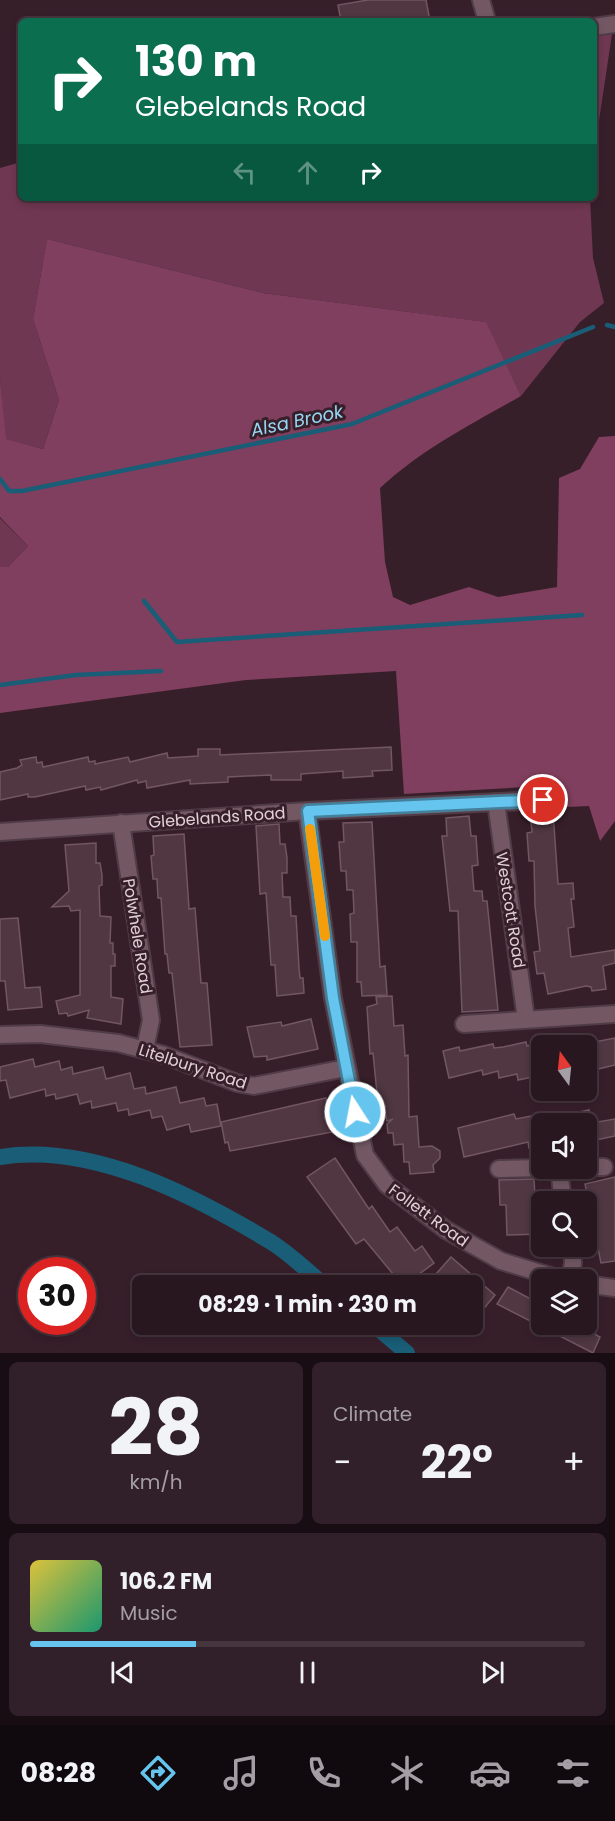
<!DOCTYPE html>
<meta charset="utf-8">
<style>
body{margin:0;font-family:Poppins,sans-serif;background:#312029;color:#f1f3f6;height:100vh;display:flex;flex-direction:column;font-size:22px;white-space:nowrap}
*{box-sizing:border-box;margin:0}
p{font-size:20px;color:#a59fa5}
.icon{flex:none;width:33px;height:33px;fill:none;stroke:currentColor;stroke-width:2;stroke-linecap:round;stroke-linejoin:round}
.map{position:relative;height:1353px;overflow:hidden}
.panel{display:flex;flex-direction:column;gap:9px;padding:9px;background:#170d12;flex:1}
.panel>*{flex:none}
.guide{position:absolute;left:18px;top:18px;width:579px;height:183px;border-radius:9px;box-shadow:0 3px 9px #0003,0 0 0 2px #45363e;background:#0b6e4f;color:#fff;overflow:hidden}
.needle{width:39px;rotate:345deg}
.fabs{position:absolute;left:531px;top:1035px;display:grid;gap:12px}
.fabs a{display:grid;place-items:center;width:66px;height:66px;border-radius:9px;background:#291720;box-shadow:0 3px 9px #0003,0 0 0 2px #45363e;font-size:30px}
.speed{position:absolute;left:18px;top:1257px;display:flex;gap:12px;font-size:30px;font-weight:700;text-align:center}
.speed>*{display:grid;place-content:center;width:78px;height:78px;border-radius:50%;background:#291720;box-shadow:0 3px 9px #0003,0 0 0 2px #45363e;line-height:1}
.speed .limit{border:9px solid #d22;background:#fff;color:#111}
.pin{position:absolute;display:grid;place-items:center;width:51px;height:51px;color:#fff;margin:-26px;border:3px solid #fff;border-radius:50%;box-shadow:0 2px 6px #0007}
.me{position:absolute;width:66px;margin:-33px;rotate:349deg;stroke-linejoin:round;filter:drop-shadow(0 0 4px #0008)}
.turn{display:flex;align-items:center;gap:21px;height:126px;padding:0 18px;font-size:27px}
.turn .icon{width:78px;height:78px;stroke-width:2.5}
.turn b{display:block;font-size:42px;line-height:51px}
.lanes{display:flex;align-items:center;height:57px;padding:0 18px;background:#0003;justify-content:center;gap:30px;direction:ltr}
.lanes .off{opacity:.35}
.big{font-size:45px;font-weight:700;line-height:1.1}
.panel .widget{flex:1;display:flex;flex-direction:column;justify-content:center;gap:9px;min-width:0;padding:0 21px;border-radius:9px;background:#312029}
.panel .dial{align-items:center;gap:0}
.dial b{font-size:78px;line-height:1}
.song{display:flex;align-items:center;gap:18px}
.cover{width:72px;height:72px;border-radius:9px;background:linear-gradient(135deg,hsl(50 70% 55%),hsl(160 70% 35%))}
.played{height:6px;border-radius:3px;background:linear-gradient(90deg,#65c5ee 30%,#45363e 30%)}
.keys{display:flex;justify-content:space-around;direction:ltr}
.heat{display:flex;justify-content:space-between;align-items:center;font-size:33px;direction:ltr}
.panel .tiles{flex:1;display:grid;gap:9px;grid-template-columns:1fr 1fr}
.widget:last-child{grid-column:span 2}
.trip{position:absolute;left:132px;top:1275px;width:351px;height:60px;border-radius:9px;background:#291720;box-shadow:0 3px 9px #0003,0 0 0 2px #45363e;font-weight:700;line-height:60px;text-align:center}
.menu{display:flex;height:96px;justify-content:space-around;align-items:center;background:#10090d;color:#a59fa5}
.menu .icon{width:42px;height:42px}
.menu .current{color:#65c5ee}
.menu b{font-size:27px;color:#f1f3f6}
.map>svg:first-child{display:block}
</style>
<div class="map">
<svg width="615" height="1353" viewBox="0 0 615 1353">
<rect width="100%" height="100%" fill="#371f2a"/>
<!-- green -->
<g fill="#703752">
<polygon points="612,34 594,154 594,35"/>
<polygon points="21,162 21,198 590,198 593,258 604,303 580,322 521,396 485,322 263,293 47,239 33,319 59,400 43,449 5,439 0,378 0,168"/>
<polygon points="0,518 28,546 8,567 0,567"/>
</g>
<!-- forest -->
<path fill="#803f5e" d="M47,239l216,54 223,29 35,74c-50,28 -99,53 -141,92l5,74 8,35 17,8 59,-18 29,10 59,-10 2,-109 21,-9 19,-32 16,-1v385l-15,20 -11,-35 -44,2 -1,-22 -140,8 -8,-123 -150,9 -246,33v-146h8l20,-21 -28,-29v-139l6,61 37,10 16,-49 -26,-81z"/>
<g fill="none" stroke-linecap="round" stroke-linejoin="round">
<!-- stream -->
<g stroke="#195d77" stroke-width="4.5">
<polyline points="607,325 615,327"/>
<polyline points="0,479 9,491 22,491 352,424 593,327"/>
<polyline points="144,601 177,642 582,615"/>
<polyline points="0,685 76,675 161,671"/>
</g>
<!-- canal -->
<g stroke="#195d77" stroke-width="16">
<path d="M0,1157c92,-15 195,39 271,85 19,12 37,29 54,44"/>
<polyline points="373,1324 407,1353"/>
</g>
</g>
<!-- building -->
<g fill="#503742" stroke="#725662" stroke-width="1.5">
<polygon points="368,0 426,0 430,21 341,21 338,5"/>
<polygon points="391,747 392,770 372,771 373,776 343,778 343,771 301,774 301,780 271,780 271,775 247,776 228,777 228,782 190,784 190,780 147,788 146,781 138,783 137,780 101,790 100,787 86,790 85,786 35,797 28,797 28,794 0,800 0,772 17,768 22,765 20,760 36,757 37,763 42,762 43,767 88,757 89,762 95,761 95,764 128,757 130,762 167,753 168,758 198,756 198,749 220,749 220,755"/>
<polygon points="553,811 558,884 573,883 574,899 571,899 574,927 568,928 571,957 615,950 615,963 603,966 606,989 592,991 591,987 586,986 548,994 544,973 537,974 534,952 540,951 535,906 534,861 529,861 527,833 532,832 530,813"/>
<polygon points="469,816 471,836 476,836 478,865 472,866 474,891 482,891 483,901 487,901 498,1010 462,1012 458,911 450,911 442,836 447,836 446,818"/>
<polygon points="372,822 380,967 385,966 387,995 362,996 361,982 357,982 357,942 351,942 350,914 354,913 353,890 347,890 346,871 341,871 339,842 344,842 343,823"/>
<polygon points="279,824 280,844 285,844 287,858 287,873 282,873 283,897 290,897 291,916 296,916 299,968 300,978 303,978 304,993 277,996 275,965 271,965 266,893 260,894 256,826"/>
<polygon points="184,834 189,909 195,908 201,983 207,983 212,1045 180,1047 172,973 169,973 167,954 165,954 161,898 158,898 157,879 153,879 151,856 154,855 153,836"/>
<polygon points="96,843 96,863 100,863 102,875 102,885 99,886 100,916 111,917 110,943 113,943 113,954 115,954 115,966 111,966 111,997 123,999 121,1024 87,1018 89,1010 68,1016 67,1013 59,1014 56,1001 80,995 80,910 71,911 69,906 52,907 69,891 65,845"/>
<polygon points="18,918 25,988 40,987 42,1007 8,1010 5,981 0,981 0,919"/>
<polygon points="392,996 394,1026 403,1025 405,1056 408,1055 409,1117 417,1116 419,1147 432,1146 440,1151 440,1158 433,1165 434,1172 410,1174 409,1162 404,1162 403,1144 394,1145 393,1133 388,1133 387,1124 393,1119 387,1121 383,1103 378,1103 373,1053 370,1054 367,1007 377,1004 376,997"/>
<polygon points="311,1019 318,1049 267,1060 267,1056 254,1057 247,1027 281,1022 282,1026"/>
<polygon points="615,1038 615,1065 594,1070 589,1043"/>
<polygon points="526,1042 527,1046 536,1044 542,1075 518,1080 517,1074 499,1078 498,1071 483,1075 482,1070 449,1078 443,1051 459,1047 460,1051 493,1044 494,1048 503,1047"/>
<polygon points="33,1059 35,1067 59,1061 61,1070 72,1067 73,1074 103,1067 106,1079 130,1073 134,1089 145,1087 146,1094 176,1087 180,1103 204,1098 206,1106 217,1104 221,1126 191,1132 189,1124 167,1130 162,1116 152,1118 150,1110 129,1115 128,1109 118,1111 116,1103 92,1108 91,1101 80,1104 77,1094 56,1099 55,1094 46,1096 45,1089 10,1098 6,1080 0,1081 0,1067"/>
<polygon points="326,1098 329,1114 334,1113 338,1131 230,1151 228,1142 225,1143 221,1122"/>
<polygon points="589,1110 592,1123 615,1119 615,1136 586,1142 586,1124 591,1124 552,1124 551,1118"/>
<polygon points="514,1114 516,1119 542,1114 542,1145 529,1148 528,1142 464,1157 458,1128"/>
<polygon points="335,1158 369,1209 372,1206 390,1232 397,1227 415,1251 422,1246 434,1263 403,1286 364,1239 356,1244 307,1177"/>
<polygon points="615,1177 615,1261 601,1263 585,1184"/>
<polygon points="534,1179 536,1216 542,1215 542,1234 507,1235 506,1205 500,1205 499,1180"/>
<polygon points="451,1257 495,1295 481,1312 472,1305 472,1286 450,1286 436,1274"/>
<polygon points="508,1287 542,1305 542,1324 577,1324 600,1337 593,1353 497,1304"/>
</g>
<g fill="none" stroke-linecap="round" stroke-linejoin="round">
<!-- minor casing -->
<g stroke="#503c46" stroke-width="20">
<g id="minor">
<polyline points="481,0 487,21"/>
<polyline points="594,27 615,24"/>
<polyline points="496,802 526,1019"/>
<polyline points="307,811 333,998 365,1155 387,1185 446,1230 501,1261 564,1280"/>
<polyline points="121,823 151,1020 145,1049"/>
<polyline points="0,832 307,811 543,800"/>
<polyline points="464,1024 615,1014"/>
<polyline points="0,1035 40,1034 118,1043 164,1055 237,1083 254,1086 346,1068"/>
<polyline points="586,1167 604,1167"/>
<polyline points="559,1168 563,1202"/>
<polyline points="499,1169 542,1168"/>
<polyline points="570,1280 573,1263 572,1246"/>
<polyline points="586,1284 615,1288"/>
</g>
</g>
<!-- minor -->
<use href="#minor" stroke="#735863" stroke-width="16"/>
</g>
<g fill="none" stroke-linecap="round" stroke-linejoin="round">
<!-- route casing -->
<g stroke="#42809b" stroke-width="15">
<polyline id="route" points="355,1112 333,998 308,811 543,800"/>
</g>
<!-- route -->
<use href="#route" stroke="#65c5ee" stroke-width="10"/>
<!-- slow -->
<polyline stroke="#f59e0b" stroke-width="10" points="310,829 325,936"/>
</g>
<g text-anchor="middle" stroke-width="6" stroke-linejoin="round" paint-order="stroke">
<!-- street labels -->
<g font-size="16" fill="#e1d1d7" stroke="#371f2a">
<text transform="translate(217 817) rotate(-4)" y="6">Glebelands Road</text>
<text transform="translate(511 910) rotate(81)" y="6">Westcott Road</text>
<text transform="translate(138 936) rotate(81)" y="6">Polwhele Road</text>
<text transform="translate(193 1066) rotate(18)" y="6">Litelbury Road</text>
<text transform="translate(429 1215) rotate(36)" y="6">Follett Road</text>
</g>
<!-- water labels -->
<g font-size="18" font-style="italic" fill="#97d7f4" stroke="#371f2a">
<text transform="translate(297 421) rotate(-12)" y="6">Alsa Brook</text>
</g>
</g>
</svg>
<div class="fabs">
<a><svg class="needle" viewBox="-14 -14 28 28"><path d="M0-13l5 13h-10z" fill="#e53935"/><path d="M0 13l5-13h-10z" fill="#a59fa5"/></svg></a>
<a><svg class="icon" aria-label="sound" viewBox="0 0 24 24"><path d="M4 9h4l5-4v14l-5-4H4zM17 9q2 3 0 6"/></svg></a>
<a><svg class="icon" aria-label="search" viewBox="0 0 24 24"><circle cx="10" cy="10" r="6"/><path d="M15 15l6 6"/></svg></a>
<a><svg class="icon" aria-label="layers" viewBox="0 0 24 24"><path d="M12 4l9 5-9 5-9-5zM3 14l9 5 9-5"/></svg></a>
</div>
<div class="speed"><div class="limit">30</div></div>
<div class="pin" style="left:543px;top:800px;background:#d93025"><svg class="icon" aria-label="arrive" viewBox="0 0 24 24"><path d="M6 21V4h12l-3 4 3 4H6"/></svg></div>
<svg class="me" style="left:355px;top:1112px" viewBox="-20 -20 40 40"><circle r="17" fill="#65c5ee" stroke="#fff" stroke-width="3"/><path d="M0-11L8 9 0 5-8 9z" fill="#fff"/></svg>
<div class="trip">08:29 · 1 min · 230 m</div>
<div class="guide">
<div class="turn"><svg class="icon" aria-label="right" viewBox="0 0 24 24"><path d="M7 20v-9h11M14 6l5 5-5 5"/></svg><div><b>130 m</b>Glebelands Road</div></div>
<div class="lanes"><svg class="icon off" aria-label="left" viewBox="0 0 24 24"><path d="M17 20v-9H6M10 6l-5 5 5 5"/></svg><svg class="icon off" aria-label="ahead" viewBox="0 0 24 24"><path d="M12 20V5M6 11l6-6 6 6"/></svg><svg class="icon" aria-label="right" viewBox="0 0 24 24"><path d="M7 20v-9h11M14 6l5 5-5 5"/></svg></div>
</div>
</div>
<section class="panel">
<div class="tiles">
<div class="widget dial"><b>28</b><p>km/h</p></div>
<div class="widget"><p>Climate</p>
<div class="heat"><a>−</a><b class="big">22°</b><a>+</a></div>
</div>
<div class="widget">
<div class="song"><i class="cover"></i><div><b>106.2 FM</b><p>Music</p></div></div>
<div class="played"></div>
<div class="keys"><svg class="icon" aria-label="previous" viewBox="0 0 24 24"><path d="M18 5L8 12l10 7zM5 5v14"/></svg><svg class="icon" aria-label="pause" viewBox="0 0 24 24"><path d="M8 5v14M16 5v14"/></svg><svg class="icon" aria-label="next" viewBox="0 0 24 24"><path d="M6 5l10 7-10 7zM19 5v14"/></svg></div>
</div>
</div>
</section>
<nav class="menu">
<b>08:28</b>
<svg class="icon current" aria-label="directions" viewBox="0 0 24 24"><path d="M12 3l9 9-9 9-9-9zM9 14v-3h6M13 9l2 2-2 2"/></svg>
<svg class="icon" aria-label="music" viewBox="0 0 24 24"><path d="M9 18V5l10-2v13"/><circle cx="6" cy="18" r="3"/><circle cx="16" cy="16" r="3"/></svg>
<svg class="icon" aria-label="phone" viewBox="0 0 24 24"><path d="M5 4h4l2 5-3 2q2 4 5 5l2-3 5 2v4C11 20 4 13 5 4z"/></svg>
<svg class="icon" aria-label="climate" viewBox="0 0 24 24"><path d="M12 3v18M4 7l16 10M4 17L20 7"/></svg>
<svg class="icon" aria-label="car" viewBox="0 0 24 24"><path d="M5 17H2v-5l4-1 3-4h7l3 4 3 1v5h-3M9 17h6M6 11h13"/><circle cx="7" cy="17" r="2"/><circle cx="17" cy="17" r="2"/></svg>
<svg class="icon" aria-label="filters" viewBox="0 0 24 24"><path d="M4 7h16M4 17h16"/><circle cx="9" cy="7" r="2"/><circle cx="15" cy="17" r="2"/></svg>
</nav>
